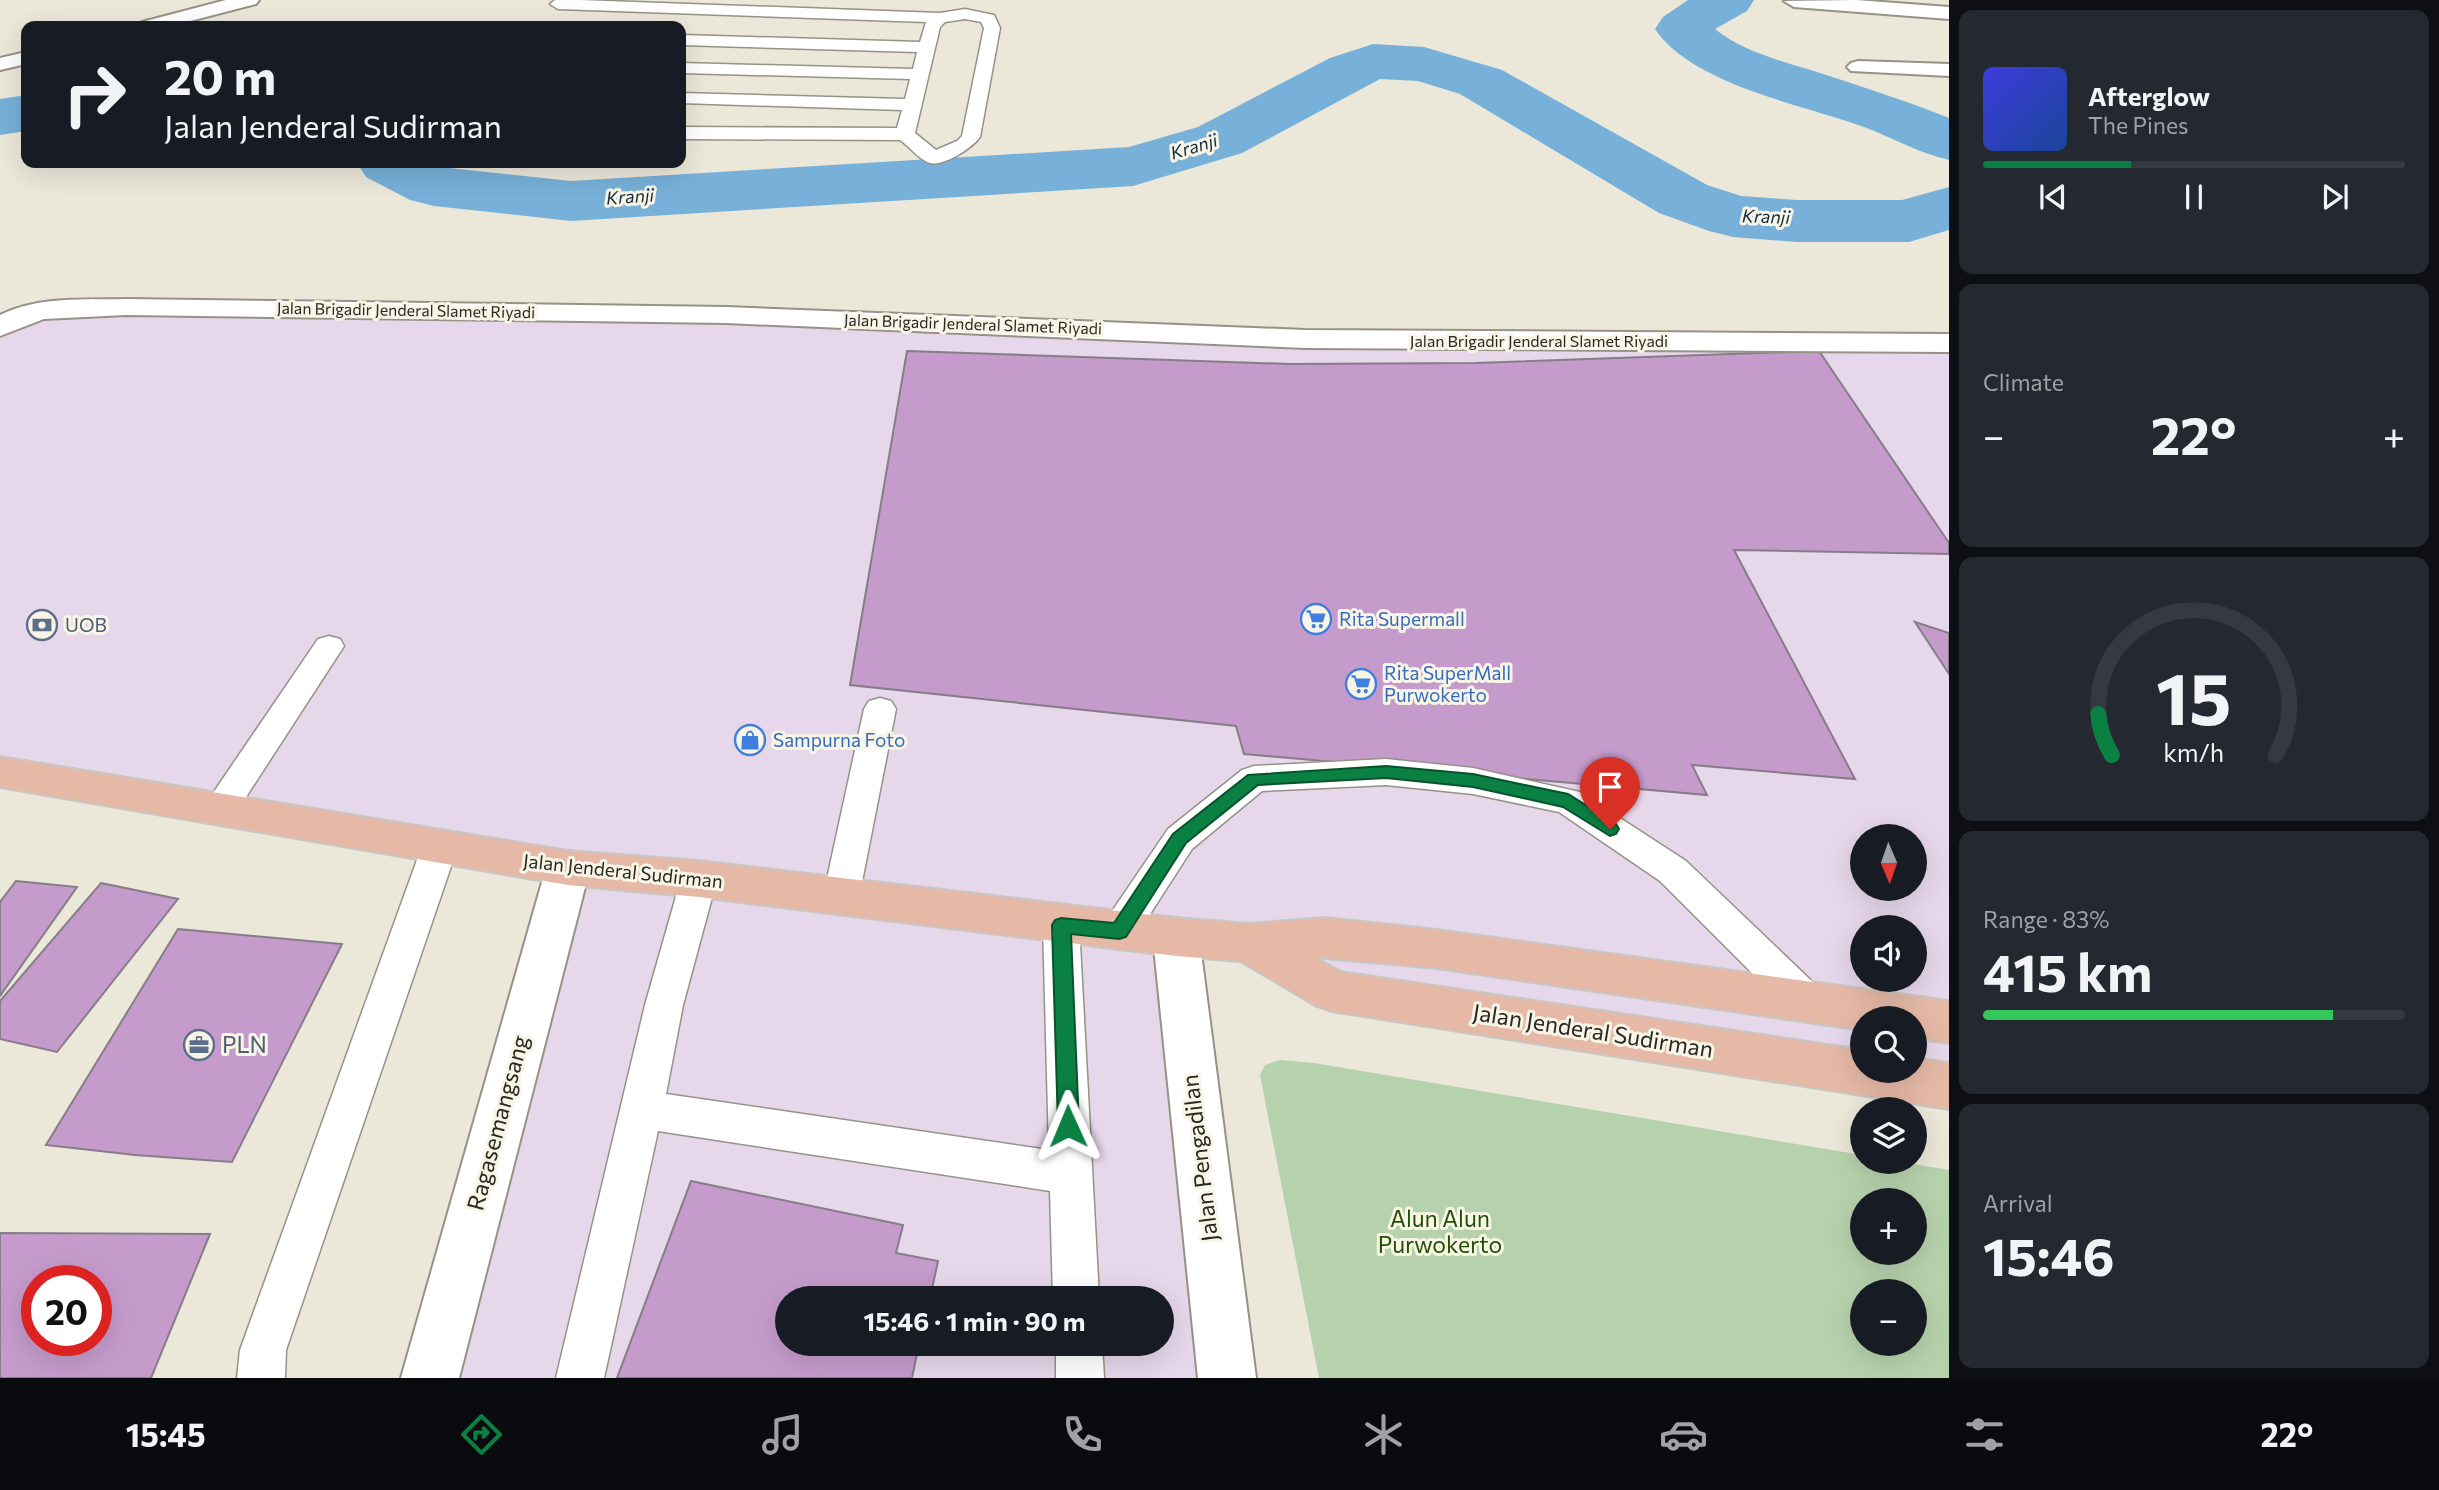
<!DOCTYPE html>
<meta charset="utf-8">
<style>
body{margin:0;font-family:Commissioner,sans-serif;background:#242831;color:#f1f3f6;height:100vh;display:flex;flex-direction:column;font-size:26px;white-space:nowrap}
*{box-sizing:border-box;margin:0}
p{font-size:23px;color:#9ea1a6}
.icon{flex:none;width:38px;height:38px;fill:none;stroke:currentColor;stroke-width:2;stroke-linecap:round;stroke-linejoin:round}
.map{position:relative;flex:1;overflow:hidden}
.drawer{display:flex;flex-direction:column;gap:10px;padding:10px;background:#0d0f14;width:490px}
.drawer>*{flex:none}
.hud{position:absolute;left:21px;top:21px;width:665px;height:147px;border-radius:14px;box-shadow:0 7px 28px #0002;background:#171b24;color:#f1f3f6;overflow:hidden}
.needle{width:46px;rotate:178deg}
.buttons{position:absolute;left:1850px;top:824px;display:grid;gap:14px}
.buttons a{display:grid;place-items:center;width:77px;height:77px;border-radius:50%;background:#171b24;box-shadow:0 7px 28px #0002;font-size:35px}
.speed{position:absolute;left:21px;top:1265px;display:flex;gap:14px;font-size:35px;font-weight:700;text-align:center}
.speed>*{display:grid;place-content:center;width:91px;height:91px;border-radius:50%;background:#171b24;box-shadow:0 7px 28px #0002;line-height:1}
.speed .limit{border:10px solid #d22;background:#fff;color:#111}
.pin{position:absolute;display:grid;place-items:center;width:60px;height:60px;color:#fff;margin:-72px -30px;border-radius:50% 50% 50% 0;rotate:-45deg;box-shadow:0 0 7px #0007}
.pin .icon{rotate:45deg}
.me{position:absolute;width:77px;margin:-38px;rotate:359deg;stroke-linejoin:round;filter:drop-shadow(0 0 5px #0008)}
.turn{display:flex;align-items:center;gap:24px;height:147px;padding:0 28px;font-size:32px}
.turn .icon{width:91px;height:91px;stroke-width:2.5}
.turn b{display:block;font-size:49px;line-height:60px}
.big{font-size:52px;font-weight:700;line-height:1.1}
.drawer .card{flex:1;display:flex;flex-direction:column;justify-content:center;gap:10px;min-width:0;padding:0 24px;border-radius:14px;background:#242831}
.drawer .dial{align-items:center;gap:0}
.dial svg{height:182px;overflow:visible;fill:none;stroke:#363941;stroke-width:7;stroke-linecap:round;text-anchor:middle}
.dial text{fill:#f1f3f6;stroke:none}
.song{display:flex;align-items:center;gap:21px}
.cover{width:84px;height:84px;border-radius:10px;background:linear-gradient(135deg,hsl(240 70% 55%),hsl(220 70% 35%))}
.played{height:7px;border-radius:4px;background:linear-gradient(90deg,#0b8043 35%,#363941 35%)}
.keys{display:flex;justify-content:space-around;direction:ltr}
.heat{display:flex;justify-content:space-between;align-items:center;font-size:38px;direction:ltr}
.charge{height:10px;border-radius:5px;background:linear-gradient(90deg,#34c759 83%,#363941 0)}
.trip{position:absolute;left:775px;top:1286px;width:399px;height:70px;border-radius:35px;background:#171b24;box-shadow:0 7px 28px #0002;font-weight:700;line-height:70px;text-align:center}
.dock{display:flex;height:112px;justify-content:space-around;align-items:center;background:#090b0e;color:#9ea1a6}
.dock .icon{width:49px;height:49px}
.dock .current{color:#0b8043}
.dock b{font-size:32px;color:#f1f3f6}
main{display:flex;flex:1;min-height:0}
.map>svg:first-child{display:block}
</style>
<main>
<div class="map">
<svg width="1949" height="1378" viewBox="0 0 1949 1378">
<rect width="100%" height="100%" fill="#ebe7d9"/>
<!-- commercial -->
<path fill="#e6d7ea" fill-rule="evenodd" d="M45,311l681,4 579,24 644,4v741l-243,-35 -530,-112 60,441h-806l138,-509 -568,-97v-445zM1862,836h52v53h-52zM1862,928h52v52h-52zM1862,1018h52v53h-52zM788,1298h374v46h-374z"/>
<!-- green -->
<path fill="#b6d2ac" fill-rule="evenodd" d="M1280,1060l34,3 548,92v7h39l48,8v208h-630l-59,-303 5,-10zM1862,1200h52v53h-52zM1862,1292h52v52h-52z"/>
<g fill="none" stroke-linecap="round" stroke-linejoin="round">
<!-- river -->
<g fill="#77b0d8" fill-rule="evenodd">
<path d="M1688,0h66l-7,11 -32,18c28,23 70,33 105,44 43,14 87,28 129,45v42c-30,-7 -56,-22 -85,-33 -63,-23 -171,-42 -209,-98l8,-12z"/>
<polygon points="1373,44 1424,47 1502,70 1707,185 1741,196 1797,200 1902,200 1949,187 1949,230 1909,242 1797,242 1733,237 1709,231 1659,213 1460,94 1418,81 1380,79 1242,153 1133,186 571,221 434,206 410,200 366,177 357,163 439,163 449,168 571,181 1129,147 1198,127 1330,58"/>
<polygon points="26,95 26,131 0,135 0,99"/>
</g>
</g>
<!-- building -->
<g fill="#c59bcb" stroke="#867d88" stroke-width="2" fill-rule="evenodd">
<polygon points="907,351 1290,364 1475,363 1819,351 1949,543 1949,554 1734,550 1855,779 1692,765 1707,795 1244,754 1236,726 850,685"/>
<polygon points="1915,622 1949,633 1949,674"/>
<polygon points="16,881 77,887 0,996 0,902"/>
<polygon points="101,883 178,899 57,1052 0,1039 0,1001"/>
<polygon points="178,929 342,944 232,1162 135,1155 46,1145"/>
<polygon points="691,1181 903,1225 896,1253 938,1261 930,1298 788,1298 788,1344 919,1344 912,1378 617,1378"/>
<path d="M0,1233l210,1 -59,144h-151zM37,1281h59v59h-59z"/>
</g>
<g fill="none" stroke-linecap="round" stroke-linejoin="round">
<!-- lane casing -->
<g stroke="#969286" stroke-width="3">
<g id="lane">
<path d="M579,0l361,13 25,-4 29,6 6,13 -20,109c-8,11 -39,32 -53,25 -10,-5 -18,-16 -27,-22l-219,-1v-12l216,1 5,-18 -221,-7v-10l224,6 5,-20 -229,-6v-10l232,6 4,-17 -236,-7v-10l239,7 6,-20 -368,-13 -8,-5 5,-4zM965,19l16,3 3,6 -22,108 -5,5 -21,9 -21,-17 25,-106 5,-5z"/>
<polygon points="329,636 340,639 344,646 233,817 221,821 209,817 204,808 209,799 318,639"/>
<polygon points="880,698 891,701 896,709 859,897 854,907 841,912 828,907 823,897 864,709 869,701"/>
<polygon points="1386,759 1473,768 1580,792 1686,861 1820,989 1825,1001 1820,1013 1806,1018 1792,1013 1660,881 1559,812 1473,794 1386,785 1262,791 1192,849 1132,942 1119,946 1106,942 1100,931 1106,920 1168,829 1242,770 1254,766"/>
<polygon points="440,832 452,836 458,846 286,1350 285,1378 237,1378 240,1350 422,846 428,836"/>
<polygon points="699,865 712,869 717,879 683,1005 666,1094 1049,1150 1043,925 1048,914 1061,910 1074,914 1079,925 1099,1298 1053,1298 1050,1191 658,1131 604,1378 556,1378 645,1005 681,879 686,869"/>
<polygon points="1056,1344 1102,1344 1104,1378 1056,1378"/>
</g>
</g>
<!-- street casing -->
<g stroke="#969286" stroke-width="4">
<g id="street">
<polygon points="1856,0 1949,7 1949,19 1794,7 1784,1"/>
<polygon points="1858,61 1949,64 1949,76 1851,71 1847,67 1851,63"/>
<polygon points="1176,918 1192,924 1199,937 1256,1378 1198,1378 1153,937 1160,924"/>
</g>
</g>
<!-- secondary casing -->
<g stroke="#969286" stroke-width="4">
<g id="secondary">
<polygon points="226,0 259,0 256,4 171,26 139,26 142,22"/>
<polygon points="26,52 26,64 0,70 0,58"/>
<path d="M126,299l600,8 579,23 644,4v18l-644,-4 -579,-25 -600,-8 -82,4 -44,17v-21c38,-19 84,-15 126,-16z"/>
<polygon points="568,851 583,856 590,868 459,1378 401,1378 546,868 553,856"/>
</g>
</g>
<!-- primary casing -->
<g stroke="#c8c7c6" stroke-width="4">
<polygon id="primary" points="0,757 568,851 699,861 1176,918 1249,924 1325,918 1437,930 1949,1001 1949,1043 1914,1038 1914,1018 1862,1018 1862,1030 1437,968 1314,957 1340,972 1862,1050 1862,1071 1914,1071 1914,1058 1949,1063 1949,1109 1332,1011 1315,1005 1241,961 1176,956 699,897 568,885 0,787"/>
</g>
<!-- lane -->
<use href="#lane" fill="#fff" fill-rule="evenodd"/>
<!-- street -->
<use href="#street" fill="#fff" fill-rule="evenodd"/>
<!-- secondary -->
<use href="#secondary" fill="#fff" fill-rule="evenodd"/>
<!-- primary -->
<use href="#primary" fill="#e5b9a6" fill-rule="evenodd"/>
</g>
<!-- route -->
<polygon fill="#0b8043" stroke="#07532c" stroke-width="2" points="1386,766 1473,774 1568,794 1616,824 1619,829 1616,834 1610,836 1563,807 1473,787 1386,778 1258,785 1186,843 1126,937 1119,939 1071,934 1079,1126 1076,1133 1068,1135 1061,1133 1058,1126 1052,925 1055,920 1061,918 1114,923 1173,834 1248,775"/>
<!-- icons -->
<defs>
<g id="supermarket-ring" transform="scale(1.575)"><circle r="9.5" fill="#f8f4e6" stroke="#3f7fe0" stroke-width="1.5"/><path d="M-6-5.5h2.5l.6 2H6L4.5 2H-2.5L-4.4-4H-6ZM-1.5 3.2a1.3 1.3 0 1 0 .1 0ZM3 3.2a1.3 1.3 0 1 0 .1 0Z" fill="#3f7fe0"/></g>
<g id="bank-ring" transform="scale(1.575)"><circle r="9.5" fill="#f8f4e6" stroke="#5c6f8a" stroke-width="1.5"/><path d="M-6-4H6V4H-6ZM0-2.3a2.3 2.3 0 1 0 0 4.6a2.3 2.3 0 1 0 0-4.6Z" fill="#5c6f8a"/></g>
<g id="shop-ring" transform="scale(1.575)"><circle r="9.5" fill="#f8f4e6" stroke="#3f7fe0" stroke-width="1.5"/><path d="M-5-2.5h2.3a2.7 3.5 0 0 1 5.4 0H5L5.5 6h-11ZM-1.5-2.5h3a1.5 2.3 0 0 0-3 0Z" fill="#3f7fe0"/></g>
<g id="office-ring" transform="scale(1.575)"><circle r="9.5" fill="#f8f4e6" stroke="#5c6f8a" stroke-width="1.5"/><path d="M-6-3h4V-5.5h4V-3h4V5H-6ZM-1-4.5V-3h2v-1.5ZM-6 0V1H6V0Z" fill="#5c6f8a"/></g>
</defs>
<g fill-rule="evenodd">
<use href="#supermarket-ring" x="1316" y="619"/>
<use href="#bank-ring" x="42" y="625"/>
<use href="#supermarket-ring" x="1361" y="684"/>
<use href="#shop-ring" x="750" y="740"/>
<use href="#office-ring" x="199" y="1045"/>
</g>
<g text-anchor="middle" stroke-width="6" stroke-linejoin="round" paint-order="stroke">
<!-- far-street labels -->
<g font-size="16" fill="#2a2823" stroke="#f8f4e6">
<text transform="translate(406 310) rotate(1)" y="6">Jalan Brigadir Jenderal Slamet Riyadi</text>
<text transform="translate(973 324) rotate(2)" y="6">Jalan Brigadir Jenderal Slamet Riyadi</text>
<text x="1539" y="347">Jalan Brigadir Jenderal Slamet Riyadi</text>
</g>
<!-- far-water labels -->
<g font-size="18" font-style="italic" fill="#112c3d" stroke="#f8f4e6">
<text transform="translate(1194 147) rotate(-17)" y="6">Kranji</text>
<text transform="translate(630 197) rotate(-4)" y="6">Kranji</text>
<text transform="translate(1766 217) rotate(2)" y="6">Kranji</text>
</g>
<!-- shop labels -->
<g font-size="19" fill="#366cbe" stroke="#f8f4e6" text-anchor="start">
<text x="1339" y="626">Rita Supermall</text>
<text x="1384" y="680">Rita SuperMall<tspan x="1384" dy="22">Purwokerto</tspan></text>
<text x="773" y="747">Sampurna Foto</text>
</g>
<!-- service labels -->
<g font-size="19" fill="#4e5e75" stroke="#f8f4e6" text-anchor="start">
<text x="65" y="632">UOB</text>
</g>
<!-- street labels -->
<g font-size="19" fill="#2a2823" stroke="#f8f4e6">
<text transform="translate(623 871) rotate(6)" y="7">Jalan Jenderal Sudirman</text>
</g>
<!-- near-street labels -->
<g font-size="23" fill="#2a2823" stroke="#f8f4e6">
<text transform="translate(1593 1031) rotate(9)" y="8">Jalan Jenderal Sudirman</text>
<text transform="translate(498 1123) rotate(-75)" y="8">Ragasemangsang</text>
<text transform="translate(1200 1158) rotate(-97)" y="8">Jalan Pengadilan</text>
</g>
<!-- near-service labels -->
<g font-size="23" fill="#4e5e75" stroke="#f8f4e6" text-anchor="start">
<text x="222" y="1053">PLN</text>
</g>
<!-- near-park labels -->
<g font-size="23" fill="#215005" stroke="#f8f4e6">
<text x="1440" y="1227">Alun Alun<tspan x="1440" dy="26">Purwokerto</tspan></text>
</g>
</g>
</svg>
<div class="buttons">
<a><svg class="needle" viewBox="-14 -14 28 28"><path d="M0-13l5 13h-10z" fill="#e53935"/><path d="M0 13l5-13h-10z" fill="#9ea1a6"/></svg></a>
<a><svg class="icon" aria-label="sound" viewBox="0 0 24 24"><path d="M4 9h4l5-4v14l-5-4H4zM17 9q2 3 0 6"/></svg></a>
<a><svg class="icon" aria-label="search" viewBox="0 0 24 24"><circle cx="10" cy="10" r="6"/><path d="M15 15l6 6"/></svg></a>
<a><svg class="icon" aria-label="layers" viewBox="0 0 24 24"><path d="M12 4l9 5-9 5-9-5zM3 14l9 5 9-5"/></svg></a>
<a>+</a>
<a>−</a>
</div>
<div class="speed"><div class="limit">20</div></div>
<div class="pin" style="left:1610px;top:829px;background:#d93025"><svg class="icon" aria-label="arrive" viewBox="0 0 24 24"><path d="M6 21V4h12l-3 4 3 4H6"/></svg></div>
<svg class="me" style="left:1068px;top:1126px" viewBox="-20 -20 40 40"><path d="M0-17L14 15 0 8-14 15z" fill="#0b8043" stroke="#fff" stroke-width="4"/></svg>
<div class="trip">15:46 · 1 min · 90 m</div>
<div class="hud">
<div class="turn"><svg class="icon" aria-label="right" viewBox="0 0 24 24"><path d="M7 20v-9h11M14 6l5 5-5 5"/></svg><div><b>20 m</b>Jalan Jenderal Sudirman</div></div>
</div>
</div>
<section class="drawer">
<div class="card">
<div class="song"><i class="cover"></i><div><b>Afterglow</b><p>The Pines</p></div></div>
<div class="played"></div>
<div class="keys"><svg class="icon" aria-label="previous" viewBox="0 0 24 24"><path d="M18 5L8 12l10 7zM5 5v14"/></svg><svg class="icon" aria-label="pause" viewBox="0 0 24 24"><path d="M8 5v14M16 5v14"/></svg><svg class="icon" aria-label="next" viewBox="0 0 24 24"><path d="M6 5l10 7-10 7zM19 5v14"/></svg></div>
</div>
<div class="card"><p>Climate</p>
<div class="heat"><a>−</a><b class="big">22°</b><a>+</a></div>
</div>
<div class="card dial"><svg viewBox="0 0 100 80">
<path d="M14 69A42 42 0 1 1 86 69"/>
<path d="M14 69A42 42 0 0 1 8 51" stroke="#0b8043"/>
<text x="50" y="56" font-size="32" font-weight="700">15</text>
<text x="50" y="72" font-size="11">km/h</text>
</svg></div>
<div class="card"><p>Range · 83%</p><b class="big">415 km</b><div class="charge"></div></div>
<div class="card"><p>Arrival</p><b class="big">15:46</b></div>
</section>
</main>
<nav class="dock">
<b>15:45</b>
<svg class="icon current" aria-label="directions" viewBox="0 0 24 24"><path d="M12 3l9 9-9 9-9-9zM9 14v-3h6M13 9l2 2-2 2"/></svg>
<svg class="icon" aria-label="music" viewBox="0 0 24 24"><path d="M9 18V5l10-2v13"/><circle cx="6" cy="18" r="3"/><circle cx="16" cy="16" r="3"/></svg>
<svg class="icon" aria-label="phone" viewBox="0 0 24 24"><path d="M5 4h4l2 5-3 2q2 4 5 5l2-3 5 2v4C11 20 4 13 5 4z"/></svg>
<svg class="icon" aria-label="climate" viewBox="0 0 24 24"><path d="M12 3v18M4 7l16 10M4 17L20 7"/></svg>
<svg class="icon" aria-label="car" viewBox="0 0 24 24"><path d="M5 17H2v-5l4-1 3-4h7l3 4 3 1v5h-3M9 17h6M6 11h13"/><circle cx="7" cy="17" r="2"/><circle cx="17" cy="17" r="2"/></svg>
<svg class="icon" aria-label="filters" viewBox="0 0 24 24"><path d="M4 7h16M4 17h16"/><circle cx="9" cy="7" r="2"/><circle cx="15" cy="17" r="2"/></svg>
<b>22°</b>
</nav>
